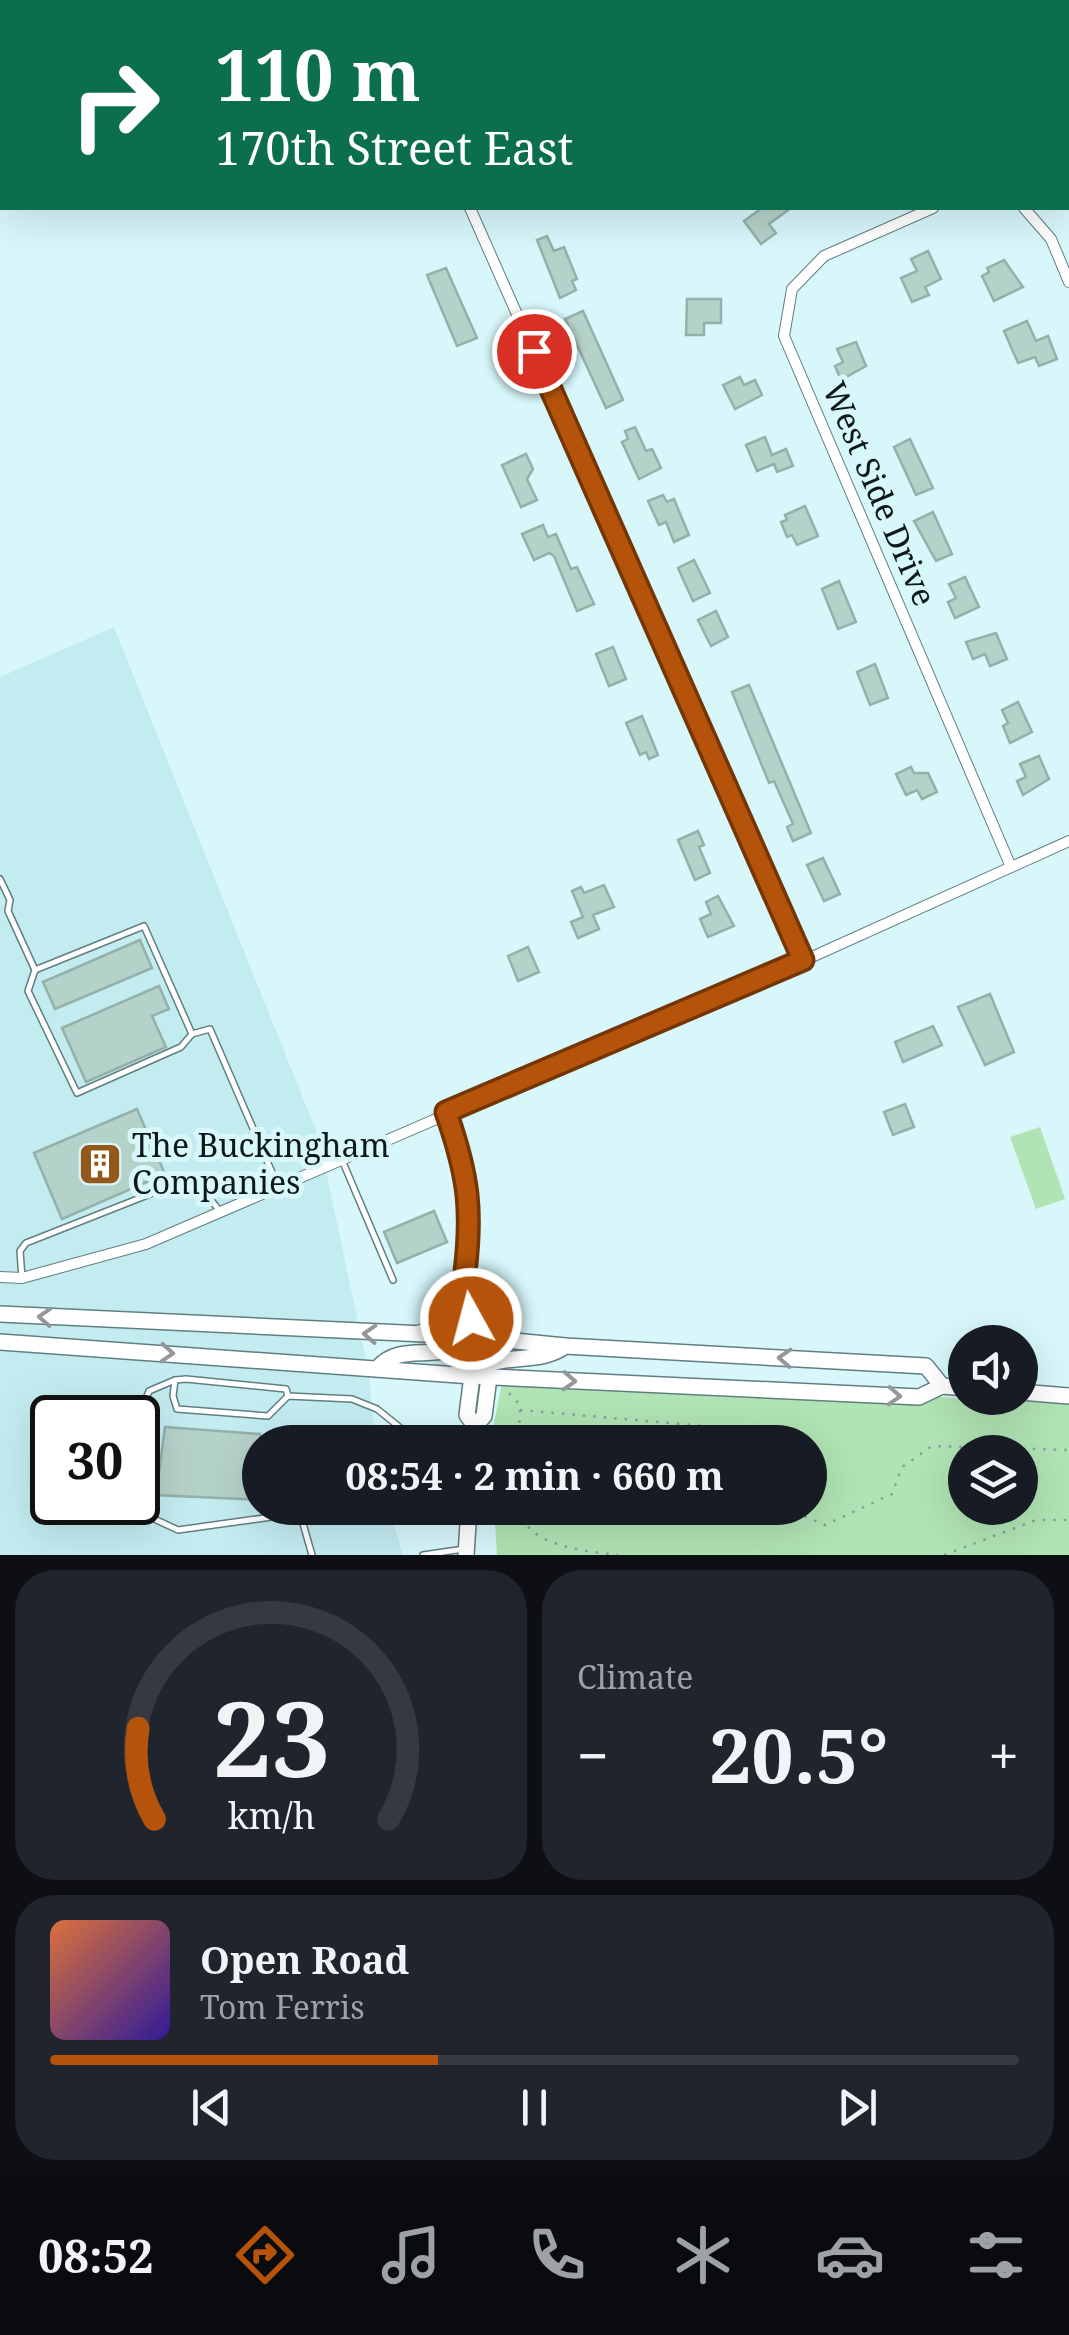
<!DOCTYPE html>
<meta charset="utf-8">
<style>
body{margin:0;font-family:"Noto Serif",serif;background:#20242c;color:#f1f3f6;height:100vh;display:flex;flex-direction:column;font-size:38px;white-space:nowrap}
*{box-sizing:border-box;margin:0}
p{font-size:32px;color:#9ea1a6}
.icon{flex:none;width:55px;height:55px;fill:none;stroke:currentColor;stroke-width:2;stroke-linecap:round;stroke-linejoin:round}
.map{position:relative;height:1555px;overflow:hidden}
.sheet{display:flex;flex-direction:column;gap:15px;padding:15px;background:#0d0f14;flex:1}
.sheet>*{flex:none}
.banner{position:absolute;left:0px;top:0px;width:1070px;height:210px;box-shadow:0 10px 40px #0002;background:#0b6e4f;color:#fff;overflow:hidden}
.buttons{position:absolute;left:948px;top:1325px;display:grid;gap:20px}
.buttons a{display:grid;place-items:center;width:90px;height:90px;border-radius:50%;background:#171b24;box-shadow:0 10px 40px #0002;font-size:50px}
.speed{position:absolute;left:30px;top:1395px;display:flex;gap:20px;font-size:50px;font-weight:700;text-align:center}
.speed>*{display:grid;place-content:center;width:130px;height:130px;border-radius:50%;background:#171b24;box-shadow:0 10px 40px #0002;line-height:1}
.speed .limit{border:5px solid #111;border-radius:15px;background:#fff;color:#111}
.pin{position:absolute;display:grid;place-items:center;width:85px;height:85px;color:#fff;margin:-42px;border:5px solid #fff;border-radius:50%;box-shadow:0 2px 10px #0007}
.me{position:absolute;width:110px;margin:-55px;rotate:353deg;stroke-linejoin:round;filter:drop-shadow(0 0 8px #0008)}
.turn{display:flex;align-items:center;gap:35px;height:210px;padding:0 50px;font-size:45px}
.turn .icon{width:130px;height:130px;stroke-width:2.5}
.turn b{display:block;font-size:70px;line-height:85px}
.big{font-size:75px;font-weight:700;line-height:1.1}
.sheet .widget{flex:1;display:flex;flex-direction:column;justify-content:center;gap:15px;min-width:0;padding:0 35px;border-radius:40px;background:#20242c}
.sheet .dial{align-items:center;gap:0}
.dial svg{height:260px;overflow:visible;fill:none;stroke:#363941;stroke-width:7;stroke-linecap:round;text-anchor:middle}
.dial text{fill:#f1f3f6;stroke:none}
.song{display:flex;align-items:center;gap:30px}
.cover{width:120px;height:120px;border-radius:15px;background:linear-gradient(135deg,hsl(20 70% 55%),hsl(250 70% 35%))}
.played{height:10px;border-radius:5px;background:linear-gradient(90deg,#b45309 40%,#363941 40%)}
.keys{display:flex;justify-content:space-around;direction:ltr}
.heat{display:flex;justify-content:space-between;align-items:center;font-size:55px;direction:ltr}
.sheet .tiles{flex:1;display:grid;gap:15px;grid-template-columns:1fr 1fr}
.widget:last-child{grid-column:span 2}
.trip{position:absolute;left:242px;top:1425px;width:585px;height:100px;border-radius:50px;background:#171b24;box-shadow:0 10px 40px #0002;font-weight:700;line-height:100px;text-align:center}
.dock{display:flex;height:160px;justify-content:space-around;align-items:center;background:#090b0e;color:#9ea1a6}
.dock .icon{width:70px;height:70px}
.dock .active{color:#b45309}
.dock b{font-size:45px;color:#f1f3f6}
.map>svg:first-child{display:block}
</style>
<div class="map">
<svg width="1069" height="1555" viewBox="0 0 1069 1555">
<rect width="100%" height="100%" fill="#d7f7fb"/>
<!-- built -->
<path fill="#c3ecf1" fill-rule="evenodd" d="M114,627l205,511 50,236 6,68h-115v66h129l14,47h-403v-878zM52,1418h86v84h-86z"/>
<!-- green -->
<g fill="#b0e4b4" fill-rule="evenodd">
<polygon points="1040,1127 1065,1199 1036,1209 1010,1137"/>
<path d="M504,1374l565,30v151h-572l-3,-47h316v-66h-320zM965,1452h55v56h-55z"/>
</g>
<!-- building -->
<g fill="#b5d2ca" stroke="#94b1a9" stroke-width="2.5">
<polygon points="762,208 791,208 769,224 776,233 761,244 744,221"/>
<polygon points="547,236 554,251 564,247 577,279 572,281 576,290 560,298 537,240"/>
<polygon points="928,251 941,279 925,287 929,295 912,302 901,278 917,271 911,259"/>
<polygon points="1004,260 1023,287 994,301 982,276 989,272 987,268"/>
<polygon points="446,268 477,338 457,346 427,275"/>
<polygon points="687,299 721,299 721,323 704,323 704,335 686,335"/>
<polygon points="583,311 623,400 606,408 565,319"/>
<polygon points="1027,321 1036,341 1048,336 1057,359 1039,366 1035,357 1018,363 1004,331"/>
<polygon points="856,342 866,366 841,380 835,366 843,362 837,349"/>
<polygon points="740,377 744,385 755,380 762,395 735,409 723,385"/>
<polygon points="635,427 646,451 652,449 661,468 639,479 622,442 628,439 625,431"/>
<polygon points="765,437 772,455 786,449 793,466 777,472 774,464 757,471 746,445"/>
<polygon points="910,439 933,488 916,495 894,447"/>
<polygon points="526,454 533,469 527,479 537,500 521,507 502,465"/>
<polygon points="663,495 667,502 674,499 689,535 674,542 666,522 659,525 648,501"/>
<polygon points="805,506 818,536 797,545 792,535 787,537 781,522 787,520 785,515"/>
<polygon points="933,512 952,554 936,561 914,521"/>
<polygon points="543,525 548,537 556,534 571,569 577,567 594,604 577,611 554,556 549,553 534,560 522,534"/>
<polygon points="694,560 710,593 693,601 678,568"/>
<polygon points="965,577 979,607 955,618 948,602 956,598 949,584"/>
<polygon points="839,581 856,622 838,629 822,589"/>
<polygon points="716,611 728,637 711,646 698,620"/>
<polygon points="996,633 1007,659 990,666 985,654 973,659 966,642"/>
<polygon points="613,647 626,679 609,686 596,654"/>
<polygon points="875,664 888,698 870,705 857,672"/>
<polygon points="749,685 811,833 793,841 787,827 793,824 774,781 769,783 732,692"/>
<polygon points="1018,702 1032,732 1010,743 1003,726 1008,723 1002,710"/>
<polygon points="642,716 658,755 649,759 646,752 640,755 626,723"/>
<polygon points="1039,756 1049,779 1023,795 1017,781 1026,777 1020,764"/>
<polygon points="911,767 914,773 928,773 937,792 922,799 917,790 906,795 896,774"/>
<polygon points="698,831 704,845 699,847 710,873 695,880 678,840"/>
<polygon points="823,858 840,894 824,901 807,865"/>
<polygon points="604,885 614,907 593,915 599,929 578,938 571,922 583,917 572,891 581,887 584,893"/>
<polygon points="718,896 734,926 708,937 700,919 711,914 706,902"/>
<polygon points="140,940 152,968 55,1009 43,982"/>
<polygon points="528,947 539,972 518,981 508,956"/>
<polygon points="159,986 169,1009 152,1016 166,1047 86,1082 62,1028"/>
<polygon points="990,994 1014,1052 985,1065 958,1007"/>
<polygon points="933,1026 942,1045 903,1062 895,1042"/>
<polygon points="905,1104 914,1127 893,1135 884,1112"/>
<polygon points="137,1109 165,1174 62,1219 34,1153"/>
<polygon points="434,1211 447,1242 397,1263 384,1232"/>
<polygon points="165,1427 260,1434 260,1500 156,1495"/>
</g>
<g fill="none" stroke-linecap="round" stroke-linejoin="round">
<!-- lane casing -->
<g stroke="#617e81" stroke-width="8">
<g id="lane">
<polyline points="0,879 10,900 8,911 35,970 144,926 192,1034 210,1029 277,1184"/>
<polyline points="35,970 28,991 77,1093 181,1047 192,1034"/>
<polyline points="342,1160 393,1280"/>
<path d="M22,1278l-2,-27 6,-8 142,-56c32,-9 32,1 52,24"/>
<path d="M175,1380l-26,11c-18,39 -6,84 -1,125l30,14 122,-17 12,42"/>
<polyline points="288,1396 268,1416 177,1409 173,1396 175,1380 186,1379 286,1389 288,1396 352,1399 377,1409 418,1442"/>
<polyline points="423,1555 464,1549"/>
</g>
</g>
<!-- street casing -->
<g stroke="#617e81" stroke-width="12">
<g id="street">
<polyline points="378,0 380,2"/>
<polyline points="470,208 803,961"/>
<polyline points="933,208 824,256 792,289 784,336 1011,867"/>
<polyline points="1024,208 1051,239 1069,282"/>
<polyline points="0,1277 22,1278 146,1244 803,961 1069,841"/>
<polyline points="464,1280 469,1289 467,1336"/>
<path d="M418,1331c62,-23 57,-113 47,-167 -4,-17 -13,-35 -19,-52"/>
</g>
</g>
<!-- secondary casing -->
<g stroke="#617e81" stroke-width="18">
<g id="secondary">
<polyline points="0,1314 467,1336 565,1346 926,1366 942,1386"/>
<polyline points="0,1342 472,1376 919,1397 942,1386 965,1388"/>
<path d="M378,1368c23,-29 69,-1 89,-32"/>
<path d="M472,1376c24,-27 65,-9 93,-30"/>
<polyline points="472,1376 467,1415 475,1426"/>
<polyline points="1020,1392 1069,1396"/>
<polyline points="473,1442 475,1426 484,1416 489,1377"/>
<polyline points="466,1555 469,1508"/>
</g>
</g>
<!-- path -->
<g stroke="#879fa2" stroke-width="2.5" stroke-dasharray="2.5 8" stroke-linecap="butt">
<polyline points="509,1393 520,1405 519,1442"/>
<polyline points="520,1410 715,1427 730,1431 736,1442"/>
<path d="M519,1508c7,39 66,43 99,47"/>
<polyline points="785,1508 825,1525 892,1494 902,1467 932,1446 1069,1450"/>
<polyline points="944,1555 1036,1520 1069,1520"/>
</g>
<!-- lane -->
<use href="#lane" stroke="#fff" stroke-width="5"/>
<!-- street -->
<use href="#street" stroke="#fff" stroke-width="10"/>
<!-- secondary -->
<use href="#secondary" stroke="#fff" stroke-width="15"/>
</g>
<!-- one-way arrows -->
<defs><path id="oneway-chevron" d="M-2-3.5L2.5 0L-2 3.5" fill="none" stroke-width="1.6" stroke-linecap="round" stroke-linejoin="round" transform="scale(2.5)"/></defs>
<g stroke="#929798">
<use href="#oneway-chevron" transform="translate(45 1317) rotate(-177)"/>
<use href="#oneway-chevron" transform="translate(370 1334) rotate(-177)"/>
<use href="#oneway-chevron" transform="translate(167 1353) rotate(4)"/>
<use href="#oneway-chevron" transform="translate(785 1358) rotate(-177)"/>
<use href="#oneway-chevron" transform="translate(569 1381) rotate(3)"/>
<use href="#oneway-chevron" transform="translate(894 1396) rotate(3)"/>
</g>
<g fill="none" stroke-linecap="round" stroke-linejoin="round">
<!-- route casing -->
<g stroke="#753606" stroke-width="25">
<path id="route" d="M471,1319l-1,-31 -6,-8c9,-68 5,-103 -18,-168l357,-152 -269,-609"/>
</g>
<!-- route -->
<use href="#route" stroke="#b45309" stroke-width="18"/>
</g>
<!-- icons -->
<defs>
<g id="building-square" transform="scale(2.25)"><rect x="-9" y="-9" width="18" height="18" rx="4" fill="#935719" stroke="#d7f7fb"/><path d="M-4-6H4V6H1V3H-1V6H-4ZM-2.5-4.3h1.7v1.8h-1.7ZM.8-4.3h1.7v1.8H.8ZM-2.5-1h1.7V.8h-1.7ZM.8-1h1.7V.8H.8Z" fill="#fff"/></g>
</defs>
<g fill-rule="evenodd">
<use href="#building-square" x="100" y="1164"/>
</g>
<g text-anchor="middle" stroke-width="10" stroke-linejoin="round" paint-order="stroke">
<!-- street labels -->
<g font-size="32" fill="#0d1819" stroke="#d7f7fb">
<text transform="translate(879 494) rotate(67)" y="11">West Side Drive</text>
</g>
<!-- poi labels -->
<g font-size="32" fill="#0d1819" stroke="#d7f7fb" text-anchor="start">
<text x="132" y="1157">The Buckingham<tspan x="132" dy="37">Companies</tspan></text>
</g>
</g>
</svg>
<div class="buttons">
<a><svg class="icon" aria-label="sound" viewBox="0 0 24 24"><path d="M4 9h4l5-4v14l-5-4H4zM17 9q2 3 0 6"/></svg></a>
<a><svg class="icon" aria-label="layers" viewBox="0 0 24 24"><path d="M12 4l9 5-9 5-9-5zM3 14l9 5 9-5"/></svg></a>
</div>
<div class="speed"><div class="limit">30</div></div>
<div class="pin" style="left:534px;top:351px;background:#d93025"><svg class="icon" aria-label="arrive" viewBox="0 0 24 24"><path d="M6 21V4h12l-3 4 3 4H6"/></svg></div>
<svg class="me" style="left:471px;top:1319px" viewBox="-20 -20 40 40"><circle r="17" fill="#b45309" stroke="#fff" stroke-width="3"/><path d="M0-11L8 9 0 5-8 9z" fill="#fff"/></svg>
<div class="trip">08:54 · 2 min · 660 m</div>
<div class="banner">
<div class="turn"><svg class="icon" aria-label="right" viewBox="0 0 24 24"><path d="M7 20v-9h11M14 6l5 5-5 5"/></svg><div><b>110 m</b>170th Street East</div></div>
</div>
</div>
<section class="sheet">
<div class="tiles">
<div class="widget dial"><svg viewBox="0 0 100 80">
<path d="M14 69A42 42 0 1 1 86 69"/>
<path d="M14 69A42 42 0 0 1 9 41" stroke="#b45309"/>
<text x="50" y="56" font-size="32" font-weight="700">23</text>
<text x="50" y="72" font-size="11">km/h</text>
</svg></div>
<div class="widget"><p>Climate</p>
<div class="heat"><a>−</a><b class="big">20.5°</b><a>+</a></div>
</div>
<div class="widget">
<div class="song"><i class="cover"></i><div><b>Open Road</b><p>Tom Ferris</p></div></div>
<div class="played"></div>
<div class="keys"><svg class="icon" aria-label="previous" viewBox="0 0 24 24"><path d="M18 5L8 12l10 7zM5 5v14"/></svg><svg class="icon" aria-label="pause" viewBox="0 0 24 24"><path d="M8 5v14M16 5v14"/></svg><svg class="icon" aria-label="next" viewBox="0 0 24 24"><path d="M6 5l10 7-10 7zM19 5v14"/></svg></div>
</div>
</div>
</section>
<nav class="dock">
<b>08:52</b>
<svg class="icon active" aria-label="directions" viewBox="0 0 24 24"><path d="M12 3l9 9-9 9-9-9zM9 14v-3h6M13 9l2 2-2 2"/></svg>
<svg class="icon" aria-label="music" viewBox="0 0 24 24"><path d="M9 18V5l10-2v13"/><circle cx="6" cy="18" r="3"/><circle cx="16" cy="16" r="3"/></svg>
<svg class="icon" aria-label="phone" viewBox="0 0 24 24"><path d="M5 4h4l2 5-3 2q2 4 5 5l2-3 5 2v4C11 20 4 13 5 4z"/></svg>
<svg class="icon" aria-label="climate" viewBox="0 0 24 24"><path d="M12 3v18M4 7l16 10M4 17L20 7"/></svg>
<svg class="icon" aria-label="car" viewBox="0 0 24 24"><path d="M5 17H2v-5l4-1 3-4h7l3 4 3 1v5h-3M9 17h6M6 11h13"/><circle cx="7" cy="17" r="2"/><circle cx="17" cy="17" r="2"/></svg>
<svg class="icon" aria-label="filters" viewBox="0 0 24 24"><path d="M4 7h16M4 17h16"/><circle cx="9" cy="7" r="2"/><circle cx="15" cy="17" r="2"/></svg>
</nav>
